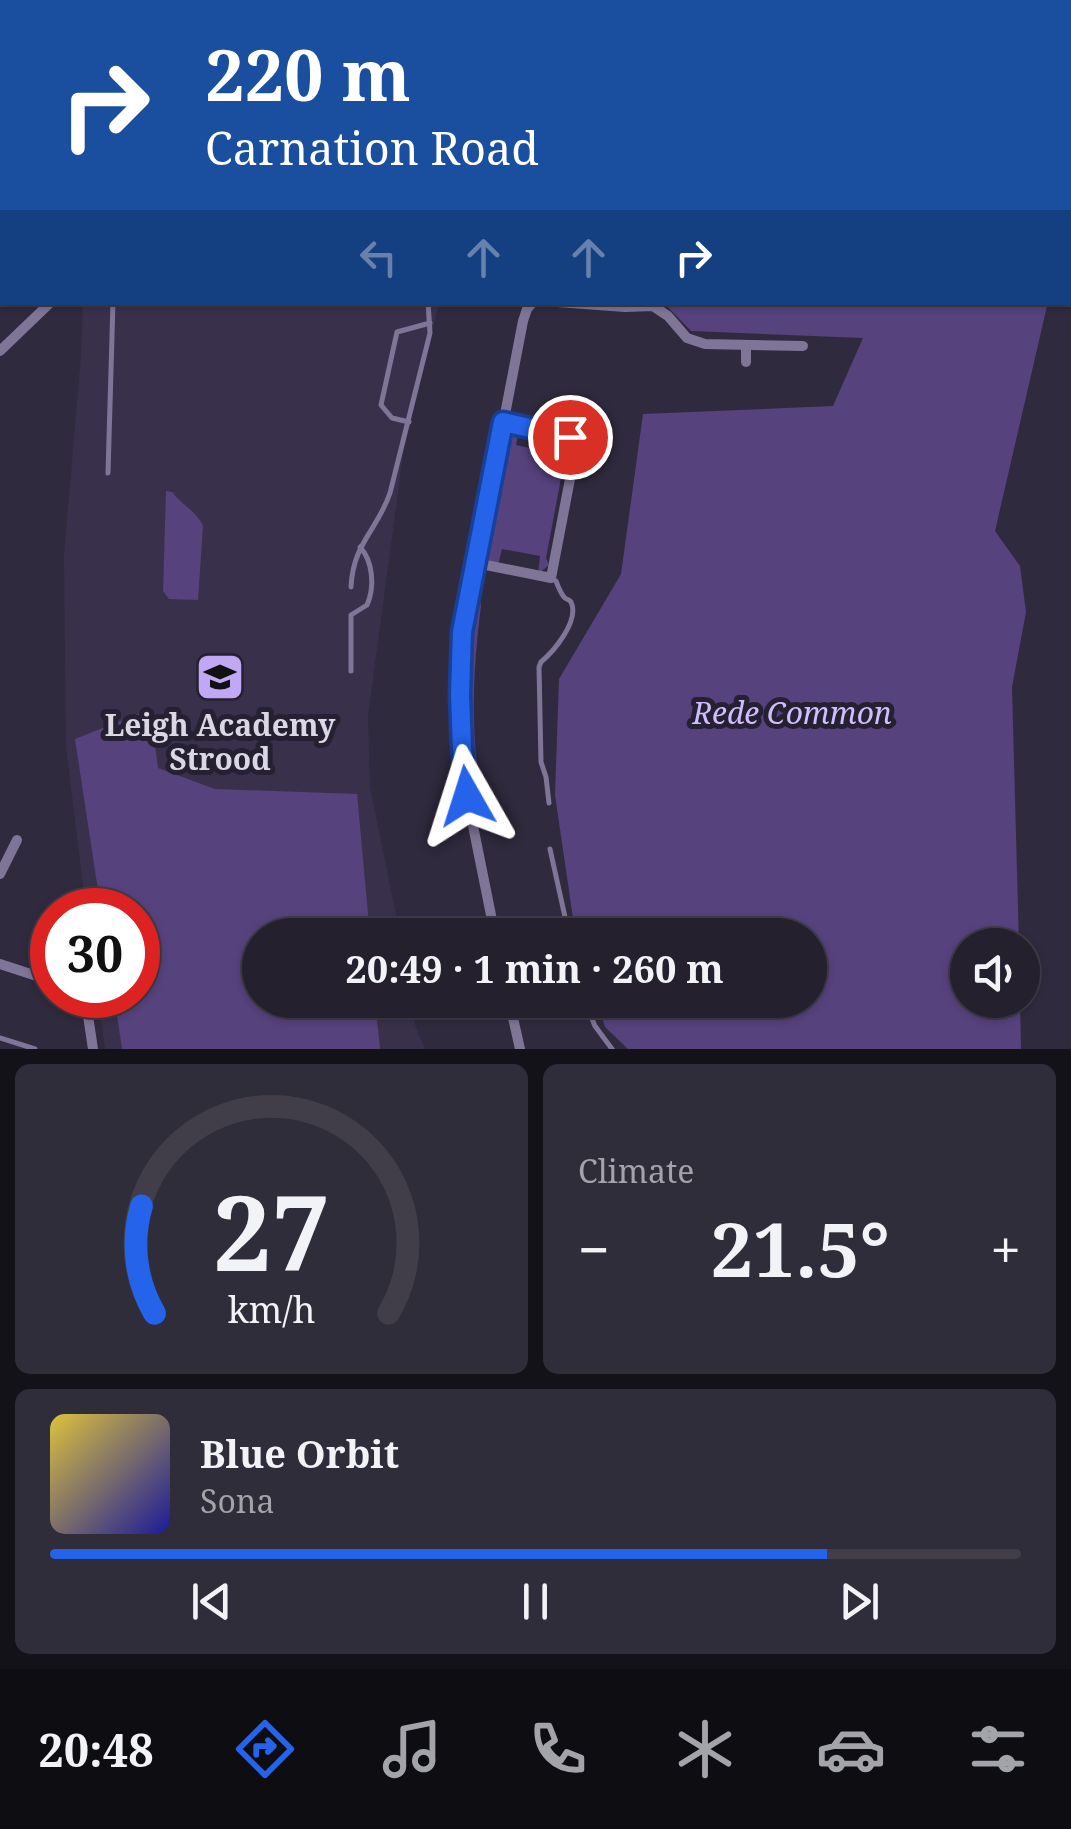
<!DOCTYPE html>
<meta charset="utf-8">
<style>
body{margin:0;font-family:"Noto Serif",serif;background:#302d3a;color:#f1f3f6;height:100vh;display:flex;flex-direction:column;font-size:38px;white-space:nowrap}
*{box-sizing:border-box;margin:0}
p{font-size:32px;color:#a3a3aa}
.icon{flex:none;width:55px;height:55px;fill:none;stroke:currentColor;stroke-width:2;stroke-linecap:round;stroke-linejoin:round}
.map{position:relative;height:1049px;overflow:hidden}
.sheet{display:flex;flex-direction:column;gap:15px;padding:15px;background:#141219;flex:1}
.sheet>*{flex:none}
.hud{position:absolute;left:0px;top:0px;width:1072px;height:305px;box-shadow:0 2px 8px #0004,0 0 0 2px #413e4a;background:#1a4fa0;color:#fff;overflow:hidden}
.controls{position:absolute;left:950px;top:928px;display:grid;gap:20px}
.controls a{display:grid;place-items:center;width:90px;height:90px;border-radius:50%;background:#24202e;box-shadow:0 2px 8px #0004,0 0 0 2px #413e4a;font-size:50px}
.speed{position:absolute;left:30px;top:888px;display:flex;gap:20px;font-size:50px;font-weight:700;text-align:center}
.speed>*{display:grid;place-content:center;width:130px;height:130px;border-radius:50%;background:#24202e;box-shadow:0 2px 8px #0004,0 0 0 2px #413e4a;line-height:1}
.speed .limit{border:15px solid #d22;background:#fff;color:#111}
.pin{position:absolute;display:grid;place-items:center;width:85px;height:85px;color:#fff;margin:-42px;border:5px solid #fff;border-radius:50%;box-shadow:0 2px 10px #0007}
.me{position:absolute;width:110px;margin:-55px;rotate:354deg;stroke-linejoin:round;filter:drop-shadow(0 0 8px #0008)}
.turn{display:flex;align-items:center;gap:35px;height:210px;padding:0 40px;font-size:45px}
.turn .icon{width:130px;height:130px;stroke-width:2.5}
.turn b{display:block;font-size:70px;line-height:85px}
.lanes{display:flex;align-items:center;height:95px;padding:0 40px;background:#0003;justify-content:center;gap:50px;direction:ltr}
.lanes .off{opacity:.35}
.big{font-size:75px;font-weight:700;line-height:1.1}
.sheet .widget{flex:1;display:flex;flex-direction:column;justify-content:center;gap:15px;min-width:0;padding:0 35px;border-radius:15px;background:#302d3a}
.sheet .dial{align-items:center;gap:0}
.dial svg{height:260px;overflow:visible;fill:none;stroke:#413e4a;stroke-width:7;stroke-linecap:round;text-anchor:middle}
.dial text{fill:#f1f3f6;stroke:none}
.song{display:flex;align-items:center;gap:30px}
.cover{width:120px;height:120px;border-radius:15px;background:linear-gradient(135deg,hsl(50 70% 55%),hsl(240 70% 35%))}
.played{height:10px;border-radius:5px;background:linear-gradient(90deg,#2563eb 80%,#413e4a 80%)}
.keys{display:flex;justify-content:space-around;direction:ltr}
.heat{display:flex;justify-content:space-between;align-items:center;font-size:55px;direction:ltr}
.sheet .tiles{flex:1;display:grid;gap:15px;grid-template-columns:1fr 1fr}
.widget:last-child{grid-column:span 2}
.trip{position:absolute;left:242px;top:918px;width:585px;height:100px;border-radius:50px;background:#24202e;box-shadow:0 2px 8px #0004,0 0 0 2px #413e4a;font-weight:700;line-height:100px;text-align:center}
.dock{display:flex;height:160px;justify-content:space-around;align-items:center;background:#0e0d12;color:#a3a3aa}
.dock .icon{width:70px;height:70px}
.dock .current{color:#2563eb}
.dock b{font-size:45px;color:#f1f3f6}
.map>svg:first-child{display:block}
</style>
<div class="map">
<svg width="1071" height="1049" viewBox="0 0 1071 1049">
<rect width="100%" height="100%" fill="#302a3e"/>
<!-- built -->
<polygon fill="#39314b" points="83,303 439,303 403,455 368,716 370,787 400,935 260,935 260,1000 411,1000 416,1028 425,1049 105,1049 98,995 138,995 138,910 86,910 66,746 64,555 81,356"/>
<!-- green -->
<g fill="#56427d">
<polygon points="306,0 680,0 680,2 305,2"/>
<polygon points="1032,303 1047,306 995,531 1020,566 1026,612 1012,687 1019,945 968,945 968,1000 1020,1000 1021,1049 628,1049 605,1027 597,1000 810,1000 810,935 577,935 575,932 555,795 559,679 621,574 643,414 833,406 863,338 691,331 664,303"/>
<polygon points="519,429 516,445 558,454 562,438 568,442 570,453 565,457 546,558 549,565 538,574 540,556 502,549 498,565 488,560 512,430"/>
<path d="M166,491l6,1c9,12 26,21 31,34l-5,74 -29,-1 -6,-8z"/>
<path d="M479,590l2,16c-8,62 -11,125 0,187l-5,1c-9,-68 -8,-136 3,-204z"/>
<polygon points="150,709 158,768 215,789 357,794 370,935 260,935 260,1000 375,1000 380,1049 122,1049 114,995 138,995 138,910 101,910 75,739"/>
</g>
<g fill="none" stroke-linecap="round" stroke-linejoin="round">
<!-- service -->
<g stroke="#7f7597" stroke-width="5">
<polyline points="493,0 494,2"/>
<polyline points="675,0 675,2"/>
<polyline points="242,304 242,302"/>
<polyline points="409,422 392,418 381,405 397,332 430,323"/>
<polyline points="108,473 113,302"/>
<path d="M351,587c2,-44 26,-56 39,-94l40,-160 -2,-31"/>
<path d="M351,671v-56l16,-10c8,-18 6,-44 -7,-58"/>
<path d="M549,803l-3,-26 -5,-15 -2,-95 2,-5c12,-10 39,-41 30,-60 -2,-3 -6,-3 -7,-5 -4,-5 -6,-11 -8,-16"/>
<polyline points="550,849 569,935"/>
<polyline points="584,1000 595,1026 612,1049"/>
<polyline points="0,1038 35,1049"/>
</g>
<!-- minor -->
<g stroke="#7f7597" stroke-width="10">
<polyline points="1060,0 1063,2"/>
<polyline points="108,2 109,0"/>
<polyline points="1070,10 1071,11"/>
<polyline points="1070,126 1071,124"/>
<polyline points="1070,182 1071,182"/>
<polyline points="0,235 2,235"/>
<polyline points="557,302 625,307 653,306 668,316 687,338 705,344 803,346"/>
<polyline points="0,351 51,302"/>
<polyline points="746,362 746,345"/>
<polyline points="476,563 551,578 575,453 574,442 569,437 503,422"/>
<polyline points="0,874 17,840"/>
<polyline points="495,935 467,796 462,748 460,695 463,632 523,321 527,309 533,302"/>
<polyline points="0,964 52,981"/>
<polyline points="78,995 87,1009 93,1049"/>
<polyline points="509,1000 520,1049"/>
</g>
<!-- secondary -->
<polyline stroke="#ad9cd3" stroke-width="14" points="930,2 933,0"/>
<!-- primary -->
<g stroke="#cebef7" stroke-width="15">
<polyline points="0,173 2,173"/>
<polyline points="1070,295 1071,295"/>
</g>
</g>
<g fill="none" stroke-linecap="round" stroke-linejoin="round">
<!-- route casing -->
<g stroke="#184099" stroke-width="25">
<polyline id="route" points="467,796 462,748 460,695 462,632 503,422 570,437"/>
</g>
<!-- route -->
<use href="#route" stroke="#2563eb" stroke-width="18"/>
</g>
<!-- icons -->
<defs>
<g id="school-square" transform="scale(2.5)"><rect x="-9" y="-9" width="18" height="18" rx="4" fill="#c0a8f4" stroke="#262033"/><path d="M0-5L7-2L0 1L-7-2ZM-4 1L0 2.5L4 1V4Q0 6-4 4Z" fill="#111"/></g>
</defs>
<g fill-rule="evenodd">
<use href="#school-square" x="220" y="677"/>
</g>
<g text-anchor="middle" stroke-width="10" stroke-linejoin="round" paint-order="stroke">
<!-- park labels -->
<g font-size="30" font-style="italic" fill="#cfbdfc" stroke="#262033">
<text x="792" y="724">Rede Common</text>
</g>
<!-- poi labels -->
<g font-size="30" font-weight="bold" fill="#dbd8e4" stroke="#262033">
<text x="220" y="736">Leigh Academy<tspan x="220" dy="34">Strood</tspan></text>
</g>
</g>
</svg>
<div class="controls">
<a><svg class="icon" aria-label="sound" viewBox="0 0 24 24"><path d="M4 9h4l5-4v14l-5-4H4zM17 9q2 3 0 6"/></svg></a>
</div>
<div class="speed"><div class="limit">30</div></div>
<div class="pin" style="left:570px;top:437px;background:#d93025"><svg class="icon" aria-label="arrive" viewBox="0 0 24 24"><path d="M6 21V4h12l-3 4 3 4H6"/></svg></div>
<svg class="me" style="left:467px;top:796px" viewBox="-20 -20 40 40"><path d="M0-17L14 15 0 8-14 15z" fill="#2563eb" stroke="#fff" stroke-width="4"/></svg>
<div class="trip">20:49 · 1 min · 260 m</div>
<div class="hud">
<div class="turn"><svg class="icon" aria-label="right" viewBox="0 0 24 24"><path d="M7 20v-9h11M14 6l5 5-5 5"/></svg><div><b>220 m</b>Carnation Road</div></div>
<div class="lanes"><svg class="icon off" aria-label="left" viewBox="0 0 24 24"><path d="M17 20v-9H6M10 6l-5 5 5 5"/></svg><svg class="icon off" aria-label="ahead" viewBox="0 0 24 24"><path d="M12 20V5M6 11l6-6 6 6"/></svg><svg class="icon off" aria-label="ahead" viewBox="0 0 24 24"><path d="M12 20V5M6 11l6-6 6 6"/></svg><svg class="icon" aria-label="right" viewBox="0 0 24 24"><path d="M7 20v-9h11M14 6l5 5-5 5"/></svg></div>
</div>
</div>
<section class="sheet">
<div class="tiles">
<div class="widget dial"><svg viewBox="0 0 100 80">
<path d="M14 69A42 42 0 1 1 86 69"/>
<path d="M14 69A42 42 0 0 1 10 36" stroke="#2563eb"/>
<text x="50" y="56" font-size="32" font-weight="700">27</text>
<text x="50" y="72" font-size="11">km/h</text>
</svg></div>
<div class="widget"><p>Climate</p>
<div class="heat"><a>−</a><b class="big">21.5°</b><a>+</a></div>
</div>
<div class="widget">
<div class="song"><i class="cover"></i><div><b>Blue Orbit</b><p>Sona</p></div></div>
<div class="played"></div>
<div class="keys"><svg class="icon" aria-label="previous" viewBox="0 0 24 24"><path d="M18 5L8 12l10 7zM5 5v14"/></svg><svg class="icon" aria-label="pause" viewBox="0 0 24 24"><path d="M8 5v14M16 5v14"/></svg><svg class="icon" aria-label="next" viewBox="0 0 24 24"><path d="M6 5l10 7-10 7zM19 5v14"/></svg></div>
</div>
</div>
</section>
<nav class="dock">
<b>20:48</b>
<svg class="icon current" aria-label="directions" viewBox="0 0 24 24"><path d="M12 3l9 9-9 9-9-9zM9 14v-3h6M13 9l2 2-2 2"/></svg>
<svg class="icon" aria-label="music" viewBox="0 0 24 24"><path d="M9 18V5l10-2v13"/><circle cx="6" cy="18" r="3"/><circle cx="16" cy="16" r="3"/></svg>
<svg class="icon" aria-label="phone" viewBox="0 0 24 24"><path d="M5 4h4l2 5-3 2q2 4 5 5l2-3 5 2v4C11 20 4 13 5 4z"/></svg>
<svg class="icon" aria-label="climate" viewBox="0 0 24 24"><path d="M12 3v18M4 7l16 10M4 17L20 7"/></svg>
<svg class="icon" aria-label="car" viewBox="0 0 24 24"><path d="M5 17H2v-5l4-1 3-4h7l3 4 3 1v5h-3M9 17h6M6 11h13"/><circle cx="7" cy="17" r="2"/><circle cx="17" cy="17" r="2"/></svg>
<svg class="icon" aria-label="filters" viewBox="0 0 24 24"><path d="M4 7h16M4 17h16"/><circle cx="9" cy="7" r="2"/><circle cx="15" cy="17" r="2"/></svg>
</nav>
